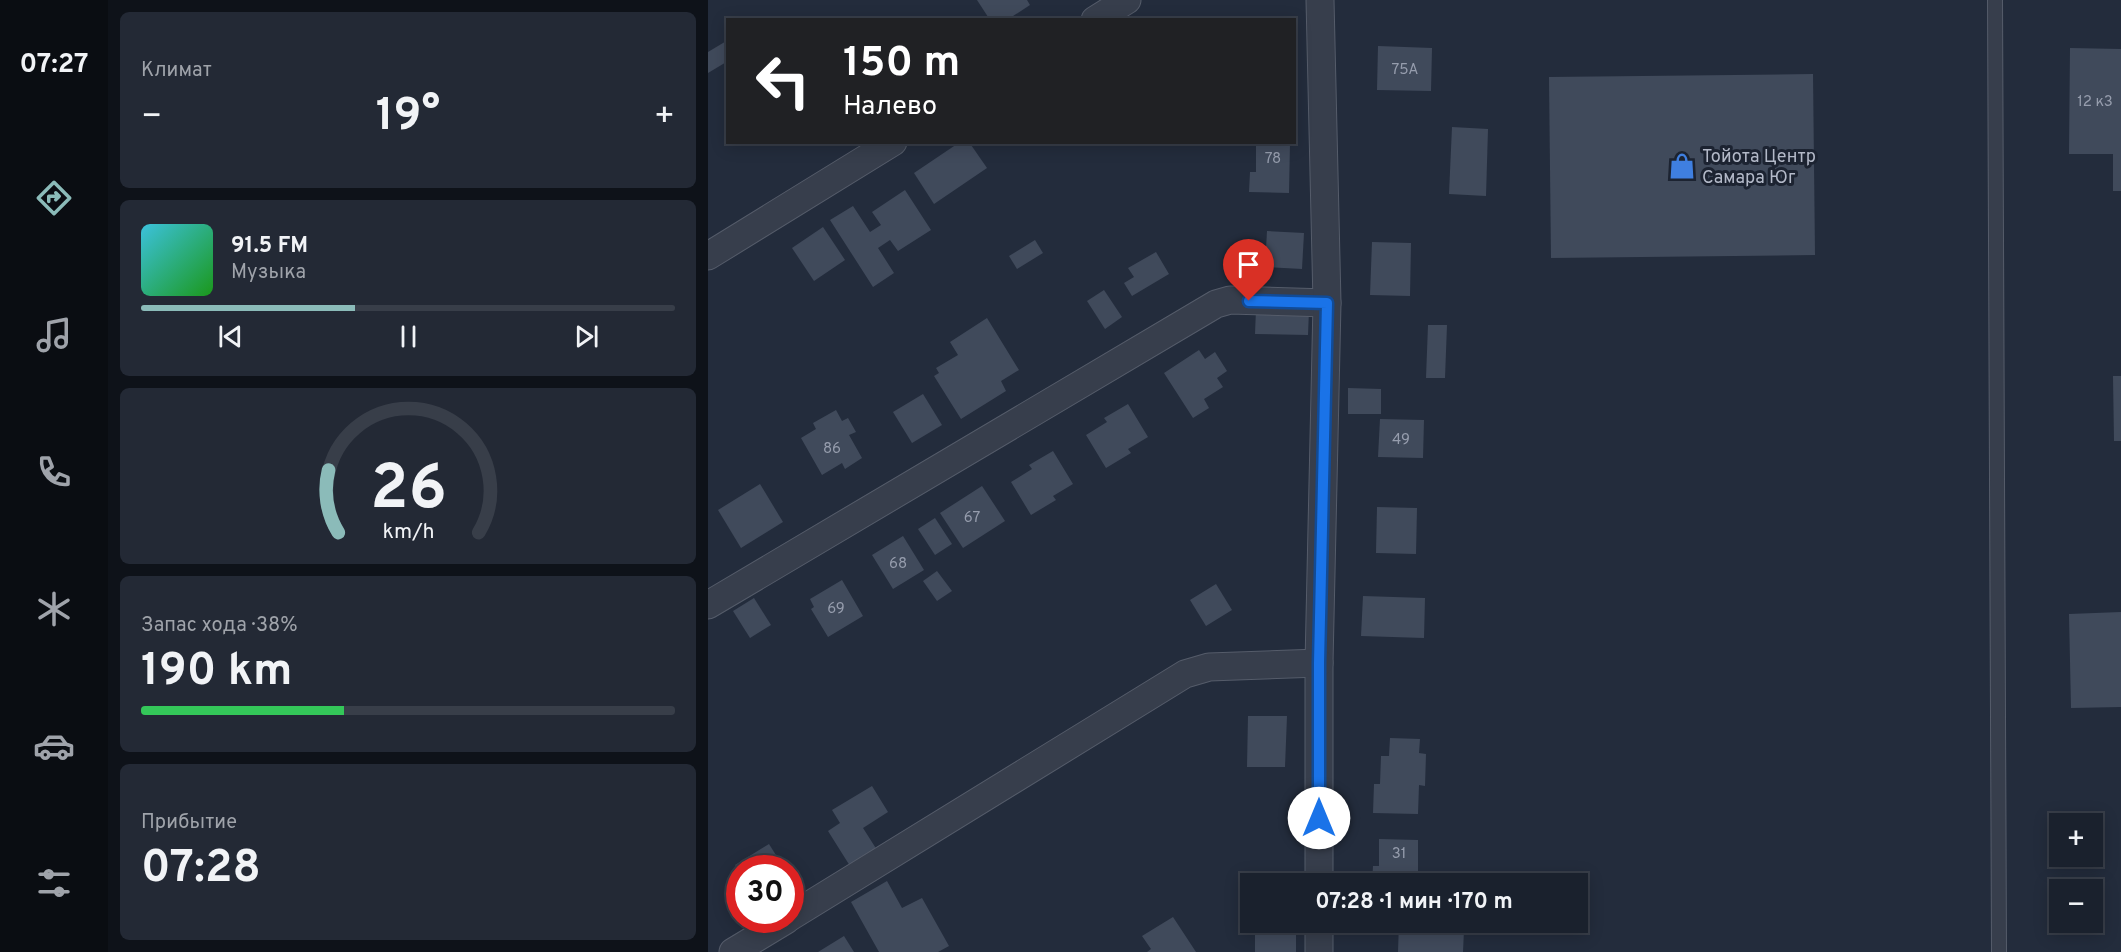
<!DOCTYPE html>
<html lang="ru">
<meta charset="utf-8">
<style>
body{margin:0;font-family:Overpass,sans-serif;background:#232935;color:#f1f3f6;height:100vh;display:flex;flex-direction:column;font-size:22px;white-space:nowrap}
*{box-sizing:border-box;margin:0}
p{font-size:20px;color:#9fa3aa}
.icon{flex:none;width:33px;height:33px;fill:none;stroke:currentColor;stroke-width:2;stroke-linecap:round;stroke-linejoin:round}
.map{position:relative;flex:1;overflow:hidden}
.sheet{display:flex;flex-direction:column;gap:12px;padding:12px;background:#0e1219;width:600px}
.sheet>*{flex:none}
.guide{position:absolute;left:18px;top:18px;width:570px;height:126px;border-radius:0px;box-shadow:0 3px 15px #0003,0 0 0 2px #383e49;background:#202124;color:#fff;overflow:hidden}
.tools{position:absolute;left:1341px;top:813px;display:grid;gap:12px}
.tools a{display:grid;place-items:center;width:54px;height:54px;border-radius:0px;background:#1a212d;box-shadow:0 3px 15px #0003,0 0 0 2px #383e49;font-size:30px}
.speed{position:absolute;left:18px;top:855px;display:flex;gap:12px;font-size:30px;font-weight:700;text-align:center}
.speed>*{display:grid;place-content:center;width:78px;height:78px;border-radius:50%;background:#1a212d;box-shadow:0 3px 15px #0003,0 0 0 2px #383e49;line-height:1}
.speed .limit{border:9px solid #d22;background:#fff;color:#111}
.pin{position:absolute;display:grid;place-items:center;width:51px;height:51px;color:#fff;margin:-62px -26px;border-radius:50% 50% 50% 0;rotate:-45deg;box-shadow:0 0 6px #0007}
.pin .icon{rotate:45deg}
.me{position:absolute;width:66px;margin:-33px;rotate:0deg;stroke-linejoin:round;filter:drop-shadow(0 0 4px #0008)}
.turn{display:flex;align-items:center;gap:21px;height:126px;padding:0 18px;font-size:27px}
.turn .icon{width:78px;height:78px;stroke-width:2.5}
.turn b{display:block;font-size:42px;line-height:51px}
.big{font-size:45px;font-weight:700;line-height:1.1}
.sheet .widget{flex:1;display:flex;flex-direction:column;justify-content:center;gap:9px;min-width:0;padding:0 21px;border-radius:9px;background:#232935}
.sheet .dial{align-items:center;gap:0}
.dial svg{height:156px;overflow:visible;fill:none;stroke:#383e49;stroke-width:7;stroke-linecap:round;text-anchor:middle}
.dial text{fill:#f1f3f6;stroke:none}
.song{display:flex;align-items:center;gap:18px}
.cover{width:72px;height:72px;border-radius:9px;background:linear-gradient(135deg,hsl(190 70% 55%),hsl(120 70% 35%))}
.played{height:6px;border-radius:3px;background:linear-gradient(90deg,#8bbbb9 40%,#383e49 40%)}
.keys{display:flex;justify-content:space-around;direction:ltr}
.heat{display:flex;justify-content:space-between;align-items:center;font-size:33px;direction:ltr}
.charge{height:9px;border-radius:4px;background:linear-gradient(90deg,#34c759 38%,#383e49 0)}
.trip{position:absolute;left:532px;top:873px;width:348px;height:60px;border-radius:0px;background:#1a212d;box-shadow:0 3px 15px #0003,0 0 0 2px #383e49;font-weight:700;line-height:60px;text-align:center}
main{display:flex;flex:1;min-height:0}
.menu{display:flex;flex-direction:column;width:108px;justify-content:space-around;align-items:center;background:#0a0d12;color:#9fa3aa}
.menu .icon{width:42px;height:42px}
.menu .current{color:#8bbbb9}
.menu b{font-size:27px;color:#f1f3f6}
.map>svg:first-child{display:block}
</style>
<main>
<nav class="menu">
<b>07:27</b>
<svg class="icon current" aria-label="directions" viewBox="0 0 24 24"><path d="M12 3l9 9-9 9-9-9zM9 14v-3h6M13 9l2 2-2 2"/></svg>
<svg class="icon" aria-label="music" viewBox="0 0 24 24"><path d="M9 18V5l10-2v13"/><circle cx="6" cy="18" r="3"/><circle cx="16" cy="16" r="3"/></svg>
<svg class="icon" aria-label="phone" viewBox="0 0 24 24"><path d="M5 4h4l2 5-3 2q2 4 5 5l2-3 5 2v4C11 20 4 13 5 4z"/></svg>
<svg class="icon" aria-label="climate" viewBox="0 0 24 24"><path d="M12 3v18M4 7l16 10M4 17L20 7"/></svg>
<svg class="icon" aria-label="car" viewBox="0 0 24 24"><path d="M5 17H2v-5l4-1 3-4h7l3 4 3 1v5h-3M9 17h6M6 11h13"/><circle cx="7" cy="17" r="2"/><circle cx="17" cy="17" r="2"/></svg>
<svg class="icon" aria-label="filters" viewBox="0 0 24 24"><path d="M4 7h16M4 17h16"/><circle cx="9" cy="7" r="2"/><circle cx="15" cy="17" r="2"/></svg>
</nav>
<section class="sheet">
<div class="widget"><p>Климат</p>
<div class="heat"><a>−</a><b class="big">19°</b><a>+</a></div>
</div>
<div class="widget">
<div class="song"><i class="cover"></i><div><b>91.5 FM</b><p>Музыка</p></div></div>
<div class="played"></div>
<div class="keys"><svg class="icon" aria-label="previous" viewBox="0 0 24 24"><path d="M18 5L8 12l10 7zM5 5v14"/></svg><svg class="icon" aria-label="pause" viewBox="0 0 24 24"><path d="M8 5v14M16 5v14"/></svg><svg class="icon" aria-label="next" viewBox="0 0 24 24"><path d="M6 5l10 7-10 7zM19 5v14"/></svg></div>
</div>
<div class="widget dial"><svg viewBox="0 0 100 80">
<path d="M14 69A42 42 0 1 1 86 69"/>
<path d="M14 69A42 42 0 0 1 9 37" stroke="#8bbbb9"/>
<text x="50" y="56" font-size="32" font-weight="700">26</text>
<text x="50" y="72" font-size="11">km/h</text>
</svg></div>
<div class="widget"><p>Запас хода · 38%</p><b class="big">190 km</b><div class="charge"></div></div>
<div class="widget"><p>Прибытие</p><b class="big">07:28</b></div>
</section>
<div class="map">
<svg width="1413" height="952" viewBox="0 0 1413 952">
<rect width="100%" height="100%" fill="#232c3c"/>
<!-- building -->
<g fill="#404a5b">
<polygon points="269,0 319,0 322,5 299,20 282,20"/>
<polygon points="20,40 20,61 0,73 0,52"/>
<polygon points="670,46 724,48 723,91 669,90"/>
<polygon points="1362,48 1413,49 1413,191 1405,191 1405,154 1361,154"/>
<polygon points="1105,74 1107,255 843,258 841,77"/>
<polygon points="744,127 780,129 778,196 741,194"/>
<polygon points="252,142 261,142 279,168 226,204 206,173"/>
<polygon points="548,142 582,143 581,193 541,192 542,172 548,172"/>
<polygon points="197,190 223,230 190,251 182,240 170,248 186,273 165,287 122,220 145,206 162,232 173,225 164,212"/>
<polygon points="115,227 137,260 106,281 84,248"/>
<polygon points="559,231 596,233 594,269 557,267"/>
<polygon points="327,240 335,253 309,269 301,256"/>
<polygon points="664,242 703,243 702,296 662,295"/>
<polygon points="448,252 461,274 424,296 416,283 426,277 420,268"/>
<polygon points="396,290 414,317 397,329 379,301"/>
<polygon points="548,309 601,310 600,335 547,334"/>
<polygon points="279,318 311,370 293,381 298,391 253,419 226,376 231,373 228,368 250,355 242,342"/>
<polygon points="720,325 739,325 737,378 718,378"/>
<polygon points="491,350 497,359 507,352 519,371 509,378 515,387 496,399 501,408 485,418 456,373"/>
<polygon points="1405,376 1413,376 1413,441 1406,441"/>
<polygon points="640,388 673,389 673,414 640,414"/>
<polygon points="215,394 234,425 204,443 185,412"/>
<polygon points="420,404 440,437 420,449 423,453 398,468 378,435 399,422 396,418"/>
<polygon points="128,410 134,421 140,418 148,432 141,435 154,458 137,469 134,463 114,475 93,438 108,429 105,423"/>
<polygon points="672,419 716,420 715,458 670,457"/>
<polygon points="345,451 365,484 345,496 348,500 323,515 303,482 324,469 321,465"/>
<polygon points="52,484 75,522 33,548 10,510"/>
<polygon points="274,486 297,521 255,548 232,513"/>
<polygon points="669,507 709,508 708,554 668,553"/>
<polygon points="227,518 244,544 227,555 210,529"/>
<polygon points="195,536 216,570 185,589 164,555"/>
<polygon points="229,571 244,591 229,601 215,581"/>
<polygon points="134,580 155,616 120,637 103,609 106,607 102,599"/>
<polygon points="508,584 524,610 498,626 482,600"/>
<polygon points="655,596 717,598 716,638 653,636"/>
<polygon points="46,598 63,625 42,638 25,611"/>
<polygon points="1413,612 1413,707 1363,708 1361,614"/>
<polygon points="540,716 579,716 577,767 539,767"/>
<polygon points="682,738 712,739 711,753 718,754 717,786 711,785 710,814 665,813 666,784 672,784 673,756 681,756"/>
<polygon points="164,786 180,812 155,828 169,850 142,866 120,831 132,823 124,810"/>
<polygon points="671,839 710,840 710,877 697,876 697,884 664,884 665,866 671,866"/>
<polygon points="61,844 76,868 32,868 32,872 27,865"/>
<polygon points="179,881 194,908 214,898 241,946 230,952 171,952 143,902"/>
<polygon points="465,917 488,952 439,952 443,949 434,936"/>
<polygon points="691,922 740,922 739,930 756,930 755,952 690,952"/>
<polygon points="547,932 588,933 588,952 547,952"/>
<polygon points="136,936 146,952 110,952"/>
</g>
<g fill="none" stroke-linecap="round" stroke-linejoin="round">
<!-- lane casing -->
<g stroke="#555c6a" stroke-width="16">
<polyline id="lane" points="1287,0 1291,952"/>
</g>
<!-- street casing -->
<g stroke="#555c6a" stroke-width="29">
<g id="street">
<polyline points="387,20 419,0"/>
<polyline points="0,256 185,142"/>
<polyline points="0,605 508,304 522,300 619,303"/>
<polyline points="611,884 611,663 619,303 612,0"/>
<polyline points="82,917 477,674 501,667 611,663"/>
<polyline points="25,952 78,920"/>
<polyline points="611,952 611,922"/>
</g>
</g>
<!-- lane -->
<use href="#lane" stroke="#373e4c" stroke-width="14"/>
<!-- street -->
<use href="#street" stroke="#373e4c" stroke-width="27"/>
</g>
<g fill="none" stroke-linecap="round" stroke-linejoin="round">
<!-- route casing -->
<g stroke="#114b97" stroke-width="15">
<polyline id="route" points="541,301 619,303 611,663 611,818"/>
</g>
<!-- route -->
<use href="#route" stroke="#1a73e8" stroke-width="10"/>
</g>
<!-- icons -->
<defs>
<g id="shop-bare" transform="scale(2.07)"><path d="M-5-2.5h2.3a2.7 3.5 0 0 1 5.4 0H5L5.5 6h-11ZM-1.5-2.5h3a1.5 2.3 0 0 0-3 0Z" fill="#3f7fe0" stroke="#1c2331" stroke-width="2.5" paint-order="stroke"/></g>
</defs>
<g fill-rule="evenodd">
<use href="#shop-bare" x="974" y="166"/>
</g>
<g text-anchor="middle" stroke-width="6" stroke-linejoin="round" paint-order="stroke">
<!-- number labels -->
<g font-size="15" fill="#969dad">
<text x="697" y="74">75А</text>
<text x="1387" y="106">12 к3</text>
<text x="565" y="163">78</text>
<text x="693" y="444">49</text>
<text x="124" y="453">86</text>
<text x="264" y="522">67</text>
<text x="190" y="568">68</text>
<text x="128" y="613">69</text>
<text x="691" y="858">31</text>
</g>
<!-- poi labels -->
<g font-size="18" fill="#b3b9c8" stroke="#1c2331" text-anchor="start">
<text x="994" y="162">Тойота Центр<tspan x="994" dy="21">Самара Юг</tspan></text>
</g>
</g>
</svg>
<div class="tools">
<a>+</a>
<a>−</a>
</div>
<div class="speed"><div class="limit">30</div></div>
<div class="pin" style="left:541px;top:301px;background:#d93025"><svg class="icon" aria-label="arrive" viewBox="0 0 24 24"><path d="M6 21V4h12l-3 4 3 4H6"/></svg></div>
<svg class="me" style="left:611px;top:818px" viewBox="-20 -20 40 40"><circle r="19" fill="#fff"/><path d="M0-13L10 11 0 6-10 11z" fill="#1a73e8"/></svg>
<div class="trip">07:28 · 1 мин · 170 m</div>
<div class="guide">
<div class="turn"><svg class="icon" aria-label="left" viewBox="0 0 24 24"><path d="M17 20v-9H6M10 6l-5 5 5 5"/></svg><div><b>150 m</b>Налево</div></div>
</div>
</div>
</main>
